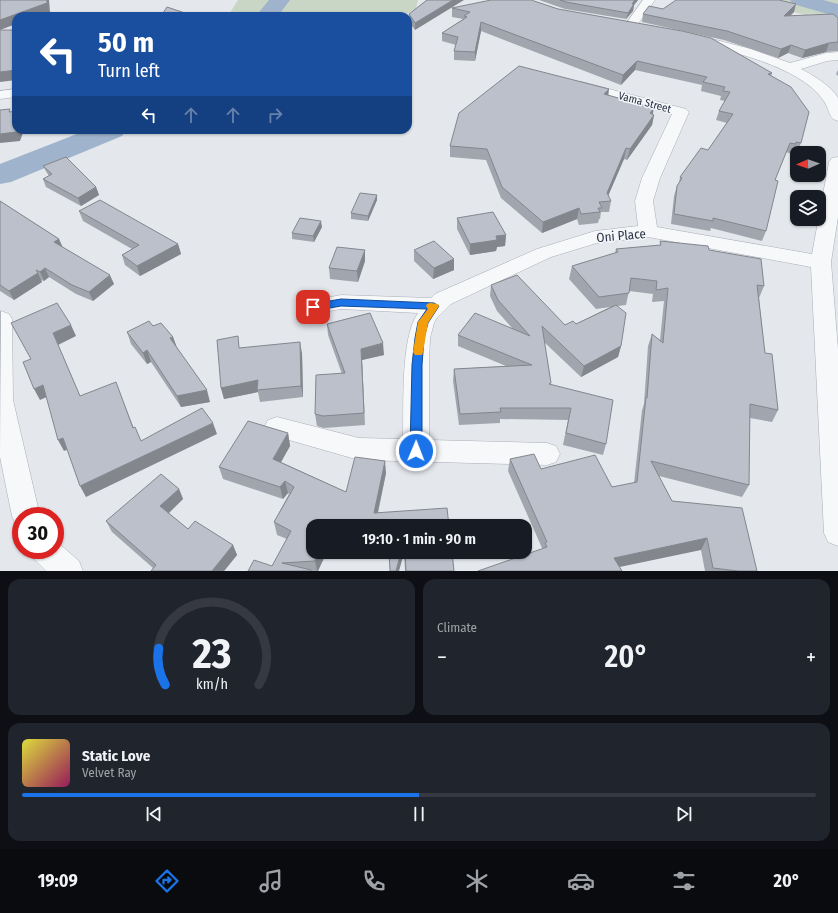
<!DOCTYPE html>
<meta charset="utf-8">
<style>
body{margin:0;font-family:"Fira Sans Condensed",sans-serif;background:#20242c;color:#f1f3f6;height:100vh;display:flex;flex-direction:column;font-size:15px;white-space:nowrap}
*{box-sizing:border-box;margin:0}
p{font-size:13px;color:#9ea1a6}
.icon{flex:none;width:22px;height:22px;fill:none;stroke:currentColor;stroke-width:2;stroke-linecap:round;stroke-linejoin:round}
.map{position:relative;height:571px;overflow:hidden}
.details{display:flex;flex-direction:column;gap:8px;padding:8px;background:#0d0f14;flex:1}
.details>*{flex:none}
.hud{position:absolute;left:12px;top:12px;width:400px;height:122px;border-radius:12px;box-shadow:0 1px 3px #0004;background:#1a4fa0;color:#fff;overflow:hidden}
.needle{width:26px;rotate:268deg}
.tools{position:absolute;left:790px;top:146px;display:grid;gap:8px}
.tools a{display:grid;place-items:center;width:36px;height:36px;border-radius:8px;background:#171b24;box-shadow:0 1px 3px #0004;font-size:20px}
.speed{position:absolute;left:12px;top:507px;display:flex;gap:8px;font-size:20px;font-weight:700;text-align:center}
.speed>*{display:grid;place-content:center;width:52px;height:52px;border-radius:50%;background:#171b24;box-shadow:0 1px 3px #0004;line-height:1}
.speed .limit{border:6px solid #d22;background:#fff;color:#111}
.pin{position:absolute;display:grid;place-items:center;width:34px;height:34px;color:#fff;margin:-17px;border-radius:8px;box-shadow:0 2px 6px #0006}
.me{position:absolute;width:44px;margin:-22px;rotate:1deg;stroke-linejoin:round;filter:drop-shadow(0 0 3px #0008)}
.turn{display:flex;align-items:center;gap:14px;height:84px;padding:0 20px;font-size:18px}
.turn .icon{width:52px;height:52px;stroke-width:2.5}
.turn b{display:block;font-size:28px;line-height:34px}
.lanes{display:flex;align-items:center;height:38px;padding:0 20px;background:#0003;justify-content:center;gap:20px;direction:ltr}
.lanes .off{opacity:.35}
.big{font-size:30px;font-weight:600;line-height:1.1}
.details .card{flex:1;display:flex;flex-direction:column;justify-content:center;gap:6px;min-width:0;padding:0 14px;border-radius:12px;background:#20242c}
.details .dial{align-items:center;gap:0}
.dial svg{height:104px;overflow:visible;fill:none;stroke:#363941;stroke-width:7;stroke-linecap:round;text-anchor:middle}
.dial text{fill:#f1f3f6;stroke:none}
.song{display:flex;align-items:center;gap:12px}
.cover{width:48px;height:48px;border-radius:6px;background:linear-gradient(135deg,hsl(60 70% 55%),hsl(330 70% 35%))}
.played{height:4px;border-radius:2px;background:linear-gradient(90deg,#1a73e8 50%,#363941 50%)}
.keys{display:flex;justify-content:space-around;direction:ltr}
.heat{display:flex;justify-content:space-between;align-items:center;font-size:22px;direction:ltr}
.details .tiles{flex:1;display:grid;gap:8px;grid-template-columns:1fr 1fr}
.card:last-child{grid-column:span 2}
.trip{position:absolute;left:306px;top:519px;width:226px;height:40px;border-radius:12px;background:#171b24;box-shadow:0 1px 3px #0004;font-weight:600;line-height:40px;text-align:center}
.tab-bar{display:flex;height:64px;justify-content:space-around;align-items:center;background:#090b0e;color:#9ea1a6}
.tab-bar .icon{width:28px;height:28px}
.tab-bar .current{color:#1a73e8}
.tab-bar b{font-size:18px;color:#f1f3f6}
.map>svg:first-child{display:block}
</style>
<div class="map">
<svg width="838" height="571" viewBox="0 0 838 571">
<rect width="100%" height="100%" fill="#e4e7ec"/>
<!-- green -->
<g fill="#c9d6c5">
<polygon points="238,0 418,0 416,8 404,16 228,16"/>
<polygon points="757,0 838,0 838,14 834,17 802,12 838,20 838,23 786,10"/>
</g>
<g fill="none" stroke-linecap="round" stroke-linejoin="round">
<!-- river -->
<g fill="#9fb4cc" fill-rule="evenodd">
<polygon points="269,0 290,0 278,16 256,16"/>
<polygon points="790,0 823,0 838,4 838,17 793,4"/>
<polygon points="87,130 126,130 122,136 11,182 0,184 0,164"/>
</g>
<!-- minor casing -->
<g stroke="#a9aeb7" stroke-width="1">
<g id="minor">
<polygon points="643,0 655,0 635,28 627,28 625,25"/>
<path d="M693,34l58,15 39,14 36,-10 12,-1v8l-11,1 -26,8c10,5 32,18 37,29 0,6 0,16 0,23l-5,-2c-5,-6 -5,-13 -10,-19 -23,-34 -96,-50 -135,-59l-2,-3 2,-3z"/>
<path d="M582,82l104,27 3,3 -29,66 -7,23 4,26 155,27 17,-92 3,-4 6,-1v60l-7,45 7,87v197l-10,-4 -4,-9 -13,-266 -163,-30 -51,6 -46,14 -100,47 -14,14 -3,5 -4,15 -1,27v75l118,3 9,3 4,8 -4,8 -9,3 -188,-5 -91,-26 -4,-7 4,-7 9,-3 82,21 44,1c1,-32 -3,-101 15,-126l-77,-4 -28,5 -8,-2 -3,-5 3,-5 36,-7 90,3 4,-4 102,-45 58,-18 43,-5 -3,-25 7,-23 30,-64 -95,-25 -2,-3 2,-3z"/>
<polygon points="16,89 16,97 0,99 0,91"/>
<polygon points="1,311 9,314 12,319 13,400 40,516 21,516 21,527 16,525 12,516 0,457"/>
<polygon points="55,540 79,561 83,571 46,571 35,560 30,550 55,550"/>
</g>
</g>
<!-- minor -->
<use href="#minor" fill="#f7f8fa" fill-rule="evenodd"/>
</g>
<!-- wall -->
<g fill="#a1a5ae">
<polygon points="427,0 415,30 409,22 409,14"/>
<polygon points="539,0 638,0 634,5 633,11 626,19 565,9"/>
<polygon points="534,1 558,9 772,73 771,76 801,143 797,152 793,151 792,154 786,152 775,180 766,231 762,241 711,228 710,231 671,224 674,196 677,186 679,183 680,177 708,150 727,123 716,120 719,111 725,101 720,100 721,96 701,91 702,85 635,70 621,85 481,31 475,61 454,60 454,51 456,45 442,41 442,33 463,19 452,17 452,8"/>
<polygon points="663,9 794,12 790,16 838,18 838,51 826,52 802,58 788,53 778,58 724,40 642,22 643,14"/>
<polygon points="838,70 838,76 836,74"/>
<polygon points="608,95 654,115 652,125 627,160 624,159 608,195 611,201 609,212 601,212 600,219 599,219 598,223 579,225 577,219 542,233 501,198 486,160 450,157 450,146"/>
<polygon points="43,166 96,187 99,195 81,206 46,187 43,179 49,176 47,173"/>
<polygon points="377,195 377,200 368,221 351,219 351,213"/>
<polygon points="0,201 59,239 62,247 114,284 93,301 76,294 49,277 44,281 41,280 42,282 14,300 0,291"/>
<polygon points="79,211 178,244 181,254 140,276 125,265 122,255 132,249 83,221"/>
<polygon points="457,218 506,235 505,246 497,247 496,251 470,255 457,229"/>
<polygon points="322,227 314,242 292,239 292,233"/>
<polygon points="660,241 709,250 764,286 759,298 765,353 778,410 772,422 750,418 749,485 742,497 659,476 672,501 757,571 705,571 701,550 542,548 508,471 510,459 541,469 612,487 634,483 642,410 644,404 648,346 652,334 660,340 664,301 652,302 653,294 629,291 626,305 618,306 621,346 618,357 581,377 544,342 551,385 606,444 603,455 563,445 568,420 500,419 500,423 459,425 453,381 454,369 506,366 458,346 458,335 512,328 497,311 490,296 491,285 565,325 576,324 610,307 596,309 569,279 572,266 615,253 616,249 660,245"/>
<polygon points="365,250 365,261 358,282 330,279 329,268"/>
<polygon points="414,250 454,270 433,279 414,261"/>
<polygon points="327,324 384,355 362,360 365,425 324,428 317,426 315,414 342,374 328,335"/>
<polygon points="153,326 173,337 177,348 210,402 181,407 151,362 147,364 131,344 127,332"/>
<polygon points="241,348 302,353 303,397 260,402 258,392 224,399 221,388"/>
<polygon points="288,433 290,446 281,462 346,492 386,473 378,513 313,526 318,571 248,571 272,566 287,539 277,535 274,522 289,494 288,493 283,499 223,479 219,467"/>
<polygon points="179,489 183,499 168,513 188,529 233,545 237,555 224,571 151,571 153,568 112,532 106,521"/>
<polygon points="373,552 452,552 454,571 405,571 404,553 389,554"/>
</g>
<!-- shaded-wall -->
<g fill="#83868d">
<polygon points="47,0 49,0 50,12 38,16 16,16 16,24 0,30 0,20"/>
<polygon points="453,0 464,0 415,30 415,23"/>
<polygon points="635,0 638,0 634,5 633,11 626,19 628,13 632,4"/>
<polygon points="796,4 794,12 781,24 784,16"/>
<polygon points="481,22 481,31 475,61 475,52"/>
<polygon points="829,43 826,52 802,58 805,50"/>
<polygon points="791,45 788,53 778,58 781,49"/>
<polygon points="637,61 635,70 621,85 623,75"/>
<polygon points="16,70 16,80 0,82 0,72"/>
<polygon points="609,89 608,99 604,94"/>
<polygon points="654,108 652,118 654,115 652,125 627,160 630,149 650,113"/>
<polygon points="17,130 24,130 20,141 0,143 0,134"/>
<polygon points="626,148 624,159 606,201 607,193"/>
<polygon points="96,187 99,195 81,206 78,198"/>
<polygon points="377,195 377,200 368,221 368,216"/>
<polygon points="579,208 577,219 542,233 543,222"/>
<polygon points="321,221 322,227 314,242 313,236"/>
<polygon points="506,235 505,246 497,247 496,251 470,255 470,244 496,236"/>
<polygon points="59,239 63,248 54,242"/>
<polygon points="178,244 181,254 140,276 137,266"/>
<polygon points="365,250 365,261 358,282 357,271"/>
<polygon points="454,259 454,270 433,279 434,268"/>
<polygon points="45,268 49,277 44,281 40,272"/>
<polygon points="38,273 42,282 14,300 9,291"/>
<polygon points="110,275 114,284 93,301 89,292"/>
<polygon points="71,325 76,336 58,345 85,407 53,333"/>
<polygon points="173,337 177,348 170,338"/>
<polygon points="300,342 302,353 303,397 301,386"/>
<polygon points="383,343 384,355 362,360 365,425 361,349"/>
<polygon points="621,346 618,357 581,377 584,366"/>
<polygon points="147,350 151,362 147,364 143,353"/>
<polygon points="258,380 258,392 224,399 221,388"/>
<polygon points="116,382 120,393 138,439 133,428"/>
<polygon points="43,385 49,396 40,400 34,389"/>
<polygon points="207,390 210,402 181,407 177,396"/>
<polygon points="213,423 217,434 86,497 80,486"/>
<polygon points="288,433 290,446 276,471 273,459"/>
<polygon points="63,438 69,449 64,451 58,440"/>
<polygon points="385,461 386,473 375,525 374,513"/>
<polygon points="285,481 288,493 283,499 280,487"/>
<polygon points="179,489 183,499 165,517 160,506"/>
<polygon points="707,538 701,550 610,569 614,558"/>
<polygon points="233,545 237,555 224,571 212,571"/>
<polygon points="319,552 327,552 318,571 317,571 315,561"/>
<polygon points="401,552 404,552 404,553 399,571 396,571"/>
</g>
<!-- building -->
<g fill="#bbc0ca" stroke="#83868d">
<polygon points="0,0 47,0 47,3 0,20"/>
<polygon points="427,0 453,0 415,23 409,14"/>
<polygon points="491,0 532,0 534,1 558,9 682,31 711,38 772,73 768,74 791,87 809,112 801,143 796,142 796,144 790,143 775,180 778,181 766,231 713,218 713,221 674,214 677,186 682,178 680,177 701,148 708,150 733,114 719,111 730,92 723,91 725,87 703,82 707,77 637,61 623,75 481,22 475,52 454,51 458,37 442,33 467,17 464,16 470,12 452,8"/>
<polygon points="560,0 635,0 632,4 634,4 628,13 566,2"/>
<polygon points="676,0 779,0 796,4 784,16 833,14 838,18 838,42 829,43 805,50 791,45 781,49 727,31 643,14 649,6 663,9"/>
<polygon points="167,7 188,14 187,16 161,16"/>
<polygon points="0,30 16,30 16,70 0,72"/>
<polygon points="519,66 609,89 604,94 654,108 650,113 654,115 630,149 626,148 607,193 611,201 599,202 602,208 598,208 600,212 581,214 579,208 543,222 502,187 487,149 450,146 459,113"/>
<polygon points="10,109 9,112 16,111 16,130 17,130 16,132 0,134 0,110"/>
<polygon points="66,157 96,187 78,198 43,179 52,174 43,166"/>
<polygon points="360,193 377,195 368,216 351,213"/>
<polygon points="100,200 178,244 137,266 122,255 139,245 79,211"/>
<polygon points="0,201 59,239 54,242 110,275 89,292 72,285 45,268 40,272 36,270 38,273 9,291 0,285"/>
<polygon points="493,212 506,235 496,236 497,240 470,244 457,218"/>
<polygon points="300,218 321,221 313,236 292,233"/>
<polygon points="434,241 454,259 434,268 414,250"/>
<polygon points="660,241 708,246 709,250 761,259 764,286 757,285 765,353 772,354 778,410 750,404 749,485 651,461 672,501 742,508 757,571 738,571 713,568 707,538 614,558 622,571 478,571 547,547 545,543 547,542 510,459 534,454 541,469 595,455 612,487 637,482 646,397 647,398 652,334 663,343 668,288 656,290 657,281 631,278 629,293 599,297 572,266 618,252 616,249 661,245"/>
<polygon points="337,247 365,250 357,271 329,268"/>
<polygon points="517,275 565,325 573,321 576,324 616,305 626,313 621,346 584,366 542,326 551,383 549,384 613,400 606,444 566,433 571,408 500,408 501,412 460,414 454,369 532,365 458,335 475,313 530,336 498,300 491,285"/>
<polygon points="57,303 71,325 53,333 80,396 116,382 133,428 135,427 141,441 202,408 213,423 80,486 63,438 58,440 43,385 34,389 23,362 31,359 11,323"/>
<polygon points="370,313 383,343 361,349 364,413 323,416 315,414 316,375 345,373 327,324"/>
<polygon points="149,321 153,326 161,323 173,337 170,338 207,390 177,396 147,350 143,353 127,332"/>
<polygon points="238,336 239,348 300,342 301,386 257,390 258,380 221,388 217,340"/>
<polygon points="248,421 288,433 273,459 346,492 355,457 385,461 374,513 447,508 449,526 313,526 313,552 319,552 315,561 282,563 311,570 311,571 248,571 254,560 272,566 291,531 274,522 294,487 285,481 280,487 219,467"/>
<polygon points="161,474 179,489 160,506 188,529 195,521 233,545 212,571 151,571 156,565 106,521"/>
<polygon points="389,552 401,552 396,571 390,571"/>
<polygon points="405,552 452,552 454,571 406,571"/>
</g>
<!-- route -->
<polygon fill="#1a73e8" stroke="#114b97" points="341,299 434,303 439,306 428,323 424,338 422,365 422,451 420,454 416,456 412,454 410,451 412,365 415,338 418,322 427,309 341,306 313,311 308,307 313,304"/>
<!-- slow -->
<polygon fill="#f59e0b" points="430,303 438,304 439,306 428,323 423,352 422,355 415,355 413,352 418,322 428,309 426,306 427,304"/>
<g text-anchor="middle" stroke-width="3" stroke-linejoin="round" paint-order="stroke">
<!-- far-street labels -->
<g font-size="11" fill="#2b3445" stroke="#f4f6f9">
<text transform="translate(645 102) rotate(15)" y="4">Vama Street</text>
</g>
<!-- street labels -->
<g font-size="13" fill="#2b3445" stroke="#f4f6f9">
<text transform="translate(621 235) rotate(-5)" y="5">Oni Place</text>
</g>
</g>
</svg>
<div class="tools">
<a><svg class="needle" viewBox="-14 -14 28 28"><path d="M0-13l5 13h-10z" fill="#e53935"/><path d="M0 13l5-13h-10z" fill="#9ea1a6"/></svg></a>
<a><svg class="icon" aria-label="layers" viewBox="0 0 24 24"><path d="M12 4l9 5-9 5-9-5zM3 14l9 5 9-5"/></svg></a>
</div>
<div class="speed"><div class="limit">30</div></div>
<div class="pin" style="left:313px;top:307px;background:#d93025"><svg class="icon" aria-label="arrive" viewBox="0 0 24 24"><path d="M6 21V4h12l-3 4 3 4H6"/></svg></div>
<svg class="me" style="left:416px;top:451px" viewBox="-20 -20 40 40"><circle r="17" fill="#1a73e8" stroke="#fff" stroke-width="3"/><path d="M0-11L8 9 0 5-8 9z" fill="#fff"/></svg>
<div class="trip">19:10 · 1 min · 90 m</div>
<div class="hud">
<div class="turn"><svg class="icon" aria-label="left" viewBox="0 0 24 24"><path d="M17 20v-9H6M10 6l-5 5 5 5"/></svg><div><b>50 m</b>Turn left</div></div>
<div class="lanes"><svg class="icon" aria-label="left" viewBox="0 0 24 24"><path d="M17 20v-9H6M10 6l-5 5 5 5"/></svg><svg class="icon off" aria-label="ahead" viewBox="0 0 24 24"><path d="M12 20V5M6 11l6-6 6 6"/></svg><svg class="icon off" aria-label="ahead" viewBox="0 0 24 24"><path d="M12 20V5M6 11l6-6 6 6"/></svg><svg class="icon off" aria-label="right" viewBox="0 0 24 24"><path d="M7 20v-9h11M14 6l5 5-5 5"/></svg></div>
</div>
</div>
<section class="details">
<div class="tiles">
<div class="card dial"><svg viewBox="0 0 100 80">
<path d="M14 69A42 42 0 1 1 86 69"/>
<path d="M14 69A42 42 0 0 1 9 41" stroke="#1a73e8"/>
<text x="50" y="56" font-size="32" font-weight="700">23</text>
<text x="50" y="72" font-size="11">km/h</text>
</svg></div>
<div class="card"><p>Climate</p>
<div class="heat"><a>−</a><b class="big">20°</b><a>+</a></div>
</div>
<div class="card">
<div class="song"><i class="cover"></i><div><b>Static Love</b><p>Velvet Ray</p></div></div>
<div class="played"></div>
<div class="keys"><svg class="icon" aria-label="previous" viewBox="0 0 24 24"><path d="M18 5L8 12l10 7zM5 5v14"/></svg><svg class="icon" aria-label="pause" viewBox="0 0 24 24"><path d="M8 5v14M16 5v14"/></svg><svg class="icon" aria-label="next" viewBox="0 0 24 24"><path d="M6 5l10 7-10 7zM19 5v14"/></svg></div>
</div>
</div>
</section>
<nav class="tab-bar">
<b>19:09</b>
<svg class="icon current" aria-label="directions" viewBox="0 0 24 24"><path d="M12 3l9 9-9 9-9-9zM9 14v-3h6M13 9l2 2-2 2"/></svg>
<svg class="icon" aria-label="music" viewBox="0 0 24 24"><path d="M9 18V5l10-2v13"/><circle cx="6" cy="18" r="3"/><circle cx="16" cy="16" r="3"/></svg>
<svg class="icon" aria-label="phone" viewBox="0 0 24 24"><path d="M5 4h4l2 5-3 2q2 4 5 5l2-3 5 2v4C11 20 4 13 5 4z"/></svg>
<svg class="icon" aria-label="climate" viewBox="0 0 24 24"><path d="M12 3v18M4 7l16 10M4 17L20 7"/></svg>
<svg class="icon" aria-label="car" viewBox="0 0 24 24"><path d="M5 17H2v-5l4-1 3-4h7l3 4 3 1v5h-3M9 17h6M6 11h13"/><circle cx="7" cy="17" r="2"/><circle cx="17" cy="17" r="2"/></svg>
<svg class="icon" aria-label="filters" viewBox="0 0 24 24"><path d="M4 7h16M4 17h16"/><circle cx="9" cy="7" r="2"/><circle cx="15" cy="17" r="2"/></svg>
<b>20°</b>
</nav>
